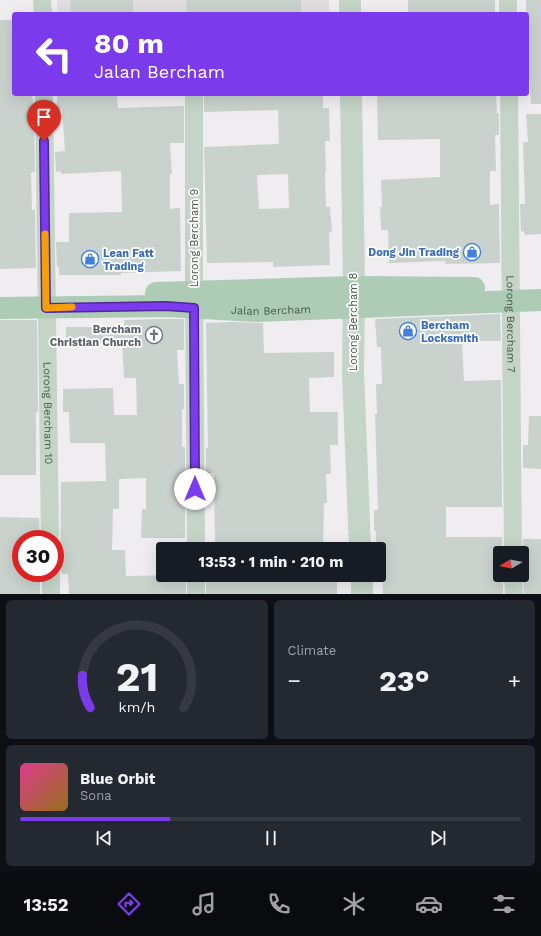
<!DOCTYPE html>
<meta charset="utf-8">
<style>
body{margin:0;font-family:"Work Sans",sans-serif;background:#242831;color:#f1f3f6;height:100vh;display:flex;flex-direction:column;font-size:15px;white-space:nowrap}
*{box-sizing:border-box;margin:0}
p{font-size:13px;color:#9ea1a6}
.icon{flex:none;width:22px;height:22px;fill:none;stroke:currentColor;stroke-width:2;stroke-linecap:round;stroke-linejoin:round}
.map{position:relative;height:594px;overflow:hidden}
.details{display:flex;flex-direction:column;gap:6px;padding:6px;background:#0d0f14;flex:1}
.details>*{flex:none}
.hud{position:absolute;left:12px;top:12px;width:517px;height:84px;border-radius:4px;box-shadow:0 4px 16px #0002;background:#7c3aed;color:#fff;overflow:hidden}
.needle{width:26px;rotate:260deg}
.buttons{position:absolute;left:493px;top:546px;display:grid;gap:8px}
.buttons a{display:grid;place-items:center;width:36px;height:36px;border-radius:4px;background:#171b24;box-shadow:0 4px 16px #0002;font-size:20px}
.speed{position:absolute;left:12px;top:530px;display:flex;gap:8px;font-size:20px;font-weight:700;text-align:center}
.speed>*{display:grid;place-content:center;width:52px;height:52px;border-radius:50%;background:#171b24;box-shadow:0 4px 16px #0002;line-height:1}
.speed .limit{border:6px solid #d22;background:#fff;color:#111}
.pin{position:absolute;display:grid;place-items:center;width:34px;height:34px;color:#fff;margin:-41px -17px;border-radius:50% 50% 50% 0;rotate:-45deg;box-shadow:0 0 4px #0007}
.pin .icon{rotate:45deg}
.me{position:absolute;width:44px;margin:-22px;rotate:0deg;stroke-linejoin:round;filter:drop-shadow(0 0 3px #0008)}
.turn{display:flex;align-items:center;gap:14px;height:84px;padding:0 16px;font-size:18px}
.turn .icon{width:52px;height:52px;stroke-width:2.5}
.turn b{display:block;font-size:28px;line-height:34px}
.big{font-size:30px;font-weight:700;line-height:1.1}
.details .widget{flex:1;display:flex;flex-direction:column;justify-content:center;gap:6px;min-width:0;padding:0 14px;border-radius:6px;background:#242831}
.details .dial{align-items:center;gap:0}
.dial svg{height:104px;overflow:visible;fill:none;stroke:#363941;stroke-width:7;stroke-linecap:round;text-anchor:middle}
.dial text{fill:#f1f3f6;stroke:none}
.song{display:flex;align-items:center;gap:12px}
.cover{width:48px;height:48px;border-radius:6px;background:linear-gradient(135deg,hsl(330 70% 55%),hsl(40 70% 35%))}
.played{height:4px;border-radius:2px;background:linear-gradient(90deg,#7c3aed 30%,#363941 30%)}
.keys{display:flex;justify-content:space-around;direction:ltr}
.heat{display:flex;justify-content:space-between;align-items:center;font-size:22px;direction:ltr}
.details .tiles{flex:1;display:grid;gap:6px;grid-template-columns:1fr 1fr}
.widget:last-child{grid-column:span 2}
.trip{position:absolute;left:156px;top:542px;width:230px;height:40px;border-radius:4px;background:#171b24;box-shadow:0 4px 16px #0002;font-weight:700;line-height:40px;text-align:center}
.menu{display:flex;height:64px;justify-content:space-around;align-items:center;background:#090b0e;color:#9ea1a6}
.menu .icon{width:28px;height:28px}
.menu .on{color:#7c3aed}
.menu b{font-size:18px;color:#f1f3f6}
.map>svg:first-child{display:block}
</style>
<div class="map">
<svg width="541" height="594" viewBox="0 0 541 594">
<rect width="100%" height="100%" fill="#efedf0"/>
<!-- education -->
<rect fill="#e0dee0" x="57" y="0" width="272" height="14"/>
<!-- building -->
<g fill="#cad2ce" fill-rule="evenodd">
<polygon points="70,0 133,0 133,14 71,14"/>
<polygon points="186,0 301,0 301,14 187,14"/>
<rect x="408" y="0" width="87" height="14"/>
<polygon points="526,0 541,0 541,104 531,104 529,75 527,76"/>
<polygon points="0,20 14,20 14,94 32,94 34,114 35,172 31,173 32,210 35,210 36,268 0,269"/>
<polygon points="57,94 117,94 118,108 184,106 184,143 170,143 172,174 170,174 170,209 180,208 181,271 121,273 121,275 59,275 59,267 57,267 56,242 69,242 69,213 122,212 121,171 61,174 61,171 56,172 55,152 65,151 62,109 57,109"/>
<path d="M204,94h119v14h6l1,33h-5l1,31h-1l1,35h4l2,25h-3l1,33 -57,2v-5l-66,1 -3,-116 75,-3 -1,-34 -74,2zM288,174l1,34 -30,1 -2,-34z"/>
<polygon points="377,94 496,94 497,113 499,113 499,135 495,135 496,171 490,171 490,205 499,204 500,263 445,264 445,261 389,263 388,230 381,230 380,207 382,207 381,180 440,177 440,139 378,140"/>
<polygon points="526,114 541,114 541,234 525,235 524,231 521,232 520,204 525,204 523,142 528,142"/>
<polygon points="500,314 501,341 462,341 464,381 501,380 502,507 446,507 446,537 502,537 502,553 500,553 500,575 503,575 503,594 383,594 382,560 379,560 379,549 376,549 376,531 374,531 374,510 378,510 375,414 377,414 376,384 382,384 381,347 377,347 375,319"/>
<polygon points="161,319 184,319 184,350 177,350 179,384 184,384 184,409 182,409 182,447 185,447 185,538 141,538 142,509 146,509 146,478 119,479 119,509 113,509 112,550 125,550 126,576 186,575 186,594 69,594 68,574 62,574 60,569 61,482 106,481 105,443 70,443 69,412 63,412 63,389 113,388 114,415 137,415 136,378 124,378 122,343 66,344 66,327 124,327 124,320"/>
<polygon points="0,320 37,320 38,412 36,412 36,475 0,475"/>
<polygon points="231,322 263,323 264,353 334,352 334,377 309,378 310,412 338,412 338,445 330,445 331,474 326,474 327,503 324,503 323,549 215,549 214,473 206,473 206,448 208,448 206,323"/>
<polygon points="529,416 541,416 541,469 523,468 523,445 528,445"/>
<polygon points="0,517 39,518 40,539 21,539 21,577 40,576 40,594 0,594"/>
<polygon points="523,539 541,539 541,594 524,594 523,574 522,570"/>
<polygon points="265,577 337,577 337,594 206,594 206,580"/>
</g>
<g fill="none" stroke-linecap="round" stroke-linejoin="round">
<!-- minor -->
<g stroke="#c4d4c7" stroke-width="18">
<polyline points="42,0 43,14"/>
<polyline points="508,0 508,14"/>
<path id="s1" d="M44,94l6,445"/>
<polyline points="194,94 194,292 196,549"/>
<path id="s2" d="M509,94l4,459"/>
<polyline points="51,573 51,594"/>
<polyline points="196,575 196,594"/>
<polyline points="513,575 514,594"/>
</g>
<!-- tertiary -->
<g stroke="#c4d4c7" stroke-width="22">
<polyline points="350,0 350,14"/>
<polyline points="351,94 354,287 353,372 360,549"/>
<polyline points="362,575 362,594"/>
</g>
<!-- primary -->
<g stroke="#adcbb5" stroke-width="22">
<polyline points="156,293 354,287 474,288"/>
<path id="s3" d="M0,308l167,-2 89,5 285,-11"/>
</g>
</g>
<g fill="none" stroke-linecap="round" stroke-linejoin="round">
<!-- route casing -->
<g stroke="#51269a" stroke-width="10">
<polyline id="route" points="44,141 46,308 166,306 194,308 195,489"/>
</g>
<!-- route -->
<use href="#route" stroke="#7c3aed" stroke-width="7"/>
<!-- slow -->
<polyline stroke="#f59e0b" stroke-width="7" points="45,234 46,308 72,307"/>
</g>
<!-- icons -->
<defs>
<g id="shop-ring" transform="scale(0.9)"><circle r="9.5" fill="#fff" stroke="#3f7fe0" stroke-width="1.5"/><path d="M-5-2.5h2.3a2.7 3.5 0 0 1 5.4 0H5L5.5 6h-11ZM-1.5-2.5h3a1.5 2.3 0 0 0-3 0Z" fill="#3f7fe0"/></g>
<g id="church-ring" transform="scale(0.9)"><circle r="9.5" fill="#fff" stroke="#6b7280" stroke-width="1.5"/><path d="M-1.2-6h2.4v3.5h3.3v2.4h-3.3V6h-2.4V-.1h-3.3v-2.4h3.3Z" fill="#6b7280"/></g>
</defs>
<g fill-rule="evenodd">
<use href="#shop-ring" x="472" y="252"/>
<use href="#shop-ring" x="90" y="259"/>
<use href="#shop-ring" x="408" y="331"/>
<use href="#church-ring" x="154" y="335"/>
</g>
<g text-anchor="middle" stroke-width="3.5" stroke-linejoin="round" paint-order="stroke">
<!-- street labels -->
<g font-size="11" fill="#46594a" stroke="#fff">
<text transform="translate(194 238) rotate(-90)" y="4">Lorong Bercham 9</text>
<text dy="4" stroke="none"><textPath href="#s3" startOffset="271">Jalan Bercham</textPath></text>
<text transform="translate(353 322) rotate(-90)" y="4">Lorong Bercham 8</text>
<text dy="4" stroke="none"><textPath href="#s2" startOffset="230">Lorong Bercham 7</textPath></text>
<text dy="4" stroke="none"><textPath href="#s1" startOffset="319">Lorong Bercham 10</textPath></text>
</g>
<!-- shop labels -->
<g font-size="11" font-weight="bold" fill="#366cbe" stroke="#fff" text-anchor="start">
<text x="459" y="256" text-anchor="end">Dong Jin Trading</text>
<text x="103" y="257">Lean Fatt<tspan x="103" dy="13">Trading</tspan></text>
<text x="421" y="329">Bercham<tspan x="421" dy="13">Locksmith</tspan></text>
</g>
<!-- worship labels -->
<g font-size="11" font-weight="bold" fill="#5b616d" stroke="#fff" text-anchor="end">
<text x="141" y="333">Bercham<tspan x="141" dy="13">Christian Church</tspan></text>
</g>
</g>
</svg>
<div class="buttons">
<a><svg class="needle" viewBox="-14 -14 28 28"><path d="M0-13l5 13h-10z" fill="#e53935"/><path d="M0 13l5-13h-10z" fill="#9ea1a6"/></svg></a>
</div>
<div class="speed"><div class="limit">30</div></div>
<div class="pin" style="left:44px;top:141px;background:#d93025"><svg class="icon" aria-label="arrive" viewBox="0 0 24 24"><path d="M6 21V4h12l-3 4 3 4H6"/></svg></div>
<svg class="me" style="left:195px;top:489px" viewBox="-20 -20 40 40"><circle r="19" fill="#fff"/><path d="M0-13L10 11 0 6-10 11z" fill="#7c3aed"/></svg>
<div class="trip">13:53 · 1 min · 210 m</div>
<div class="hud">
<div class="turn"><svg class="icon" aria-label="left" viewBox="0 0 24 24"><path d="M17 20v-9H6M10 6l-5 5 5 5"/></svg><div><b>80 m</b>Jalan Bercham</div></div>
</div>
</div>
<section class="details">
<div class="tiles">
<div class="widget dial"><svg viewBox="0 0 100 80">
<path d="M14 69A42 42 0 1 1 86 69"/>
<path d="M14 69A42 42 0 0 1 8 44" stroke="#7c3aed"/>
<text x="50" y="56" font-size="32" font-weight="700">21</text>
<text x="50" y="72" font-size="11">km/h</text>
</svg></div>
<div class="widget"><p>Climate</p>
<div class="heat"><a>−</a><b class="big">23°</b><a>+</a></div>
</div>
<div class="widget">
<div class="song"><i class="cover"></i><div><b>Blue Orbit</b><p>Sona</p></div></div>
<div class="played"></div>
<div class="keys"><svg class="icon" aria-label="previous" viewBox="0 0 24 24"><path d="M18 5L8 12l10 7zM5 5v14"/></svg><svg class="icon" aria-label="pause" viewBox="0 0 24 24"><path d="M8 5v14M16 5v14"/></svg><svg class="icon" aria-label="next" viewBox="0 0 24 24"><path d="M6 5l10 7-10 7zM19 5v14"/></svg></div>
</div>
</div>
</section>
<nav class="menu">
<b>13:52</b>
<svg class="icon on" aria-label="directions" viewBox="0 0 24 24"><path d="M12 3l9 9-9 9-9-9zM9 14v-3h6M13 9l2 2-2 2"/></svg>
<svg class="icon" aria-label="music" viewBox="0 0 24 24"><path d="M9 18V5l10-2v13"/><circle cx="6" cy="18" r="3"/><circle cx="16" cy="16" r="3"/></svg>
<svg class="icon" aria-label="phone" viewBox="0 0 24 24"><path d="M5 4h4l2 5-3 2q2 4 5 5l2-3 5 2v4C11 20 4 13 5 4z"/></svg>
<svg class="icon" aria-label="climate" viewBox="0 0 24 24"><path d="M12 3v18M4 7l16 10M4 17L20 7"/></svg>
<svg class="icon" aria-label="car" viewBox="0 0 24 24"><path d="M5 17H2v-5l4-1 3-4h7l3 4 3 1v5h-3M9 17h6M6 11h13"/><circle cx="7" cy="17" r="2"/><circle cx="17" cy="17" r="2"/></svg>
<svg class="icon" aria-label="filters" viewBox="0 0 24 24"><path d="M4 7h16M4 17h16"/><circle cx="9" cy="7" r="2"/><circle cx="15" cy="17" r="2"/></svg>
</nav>
